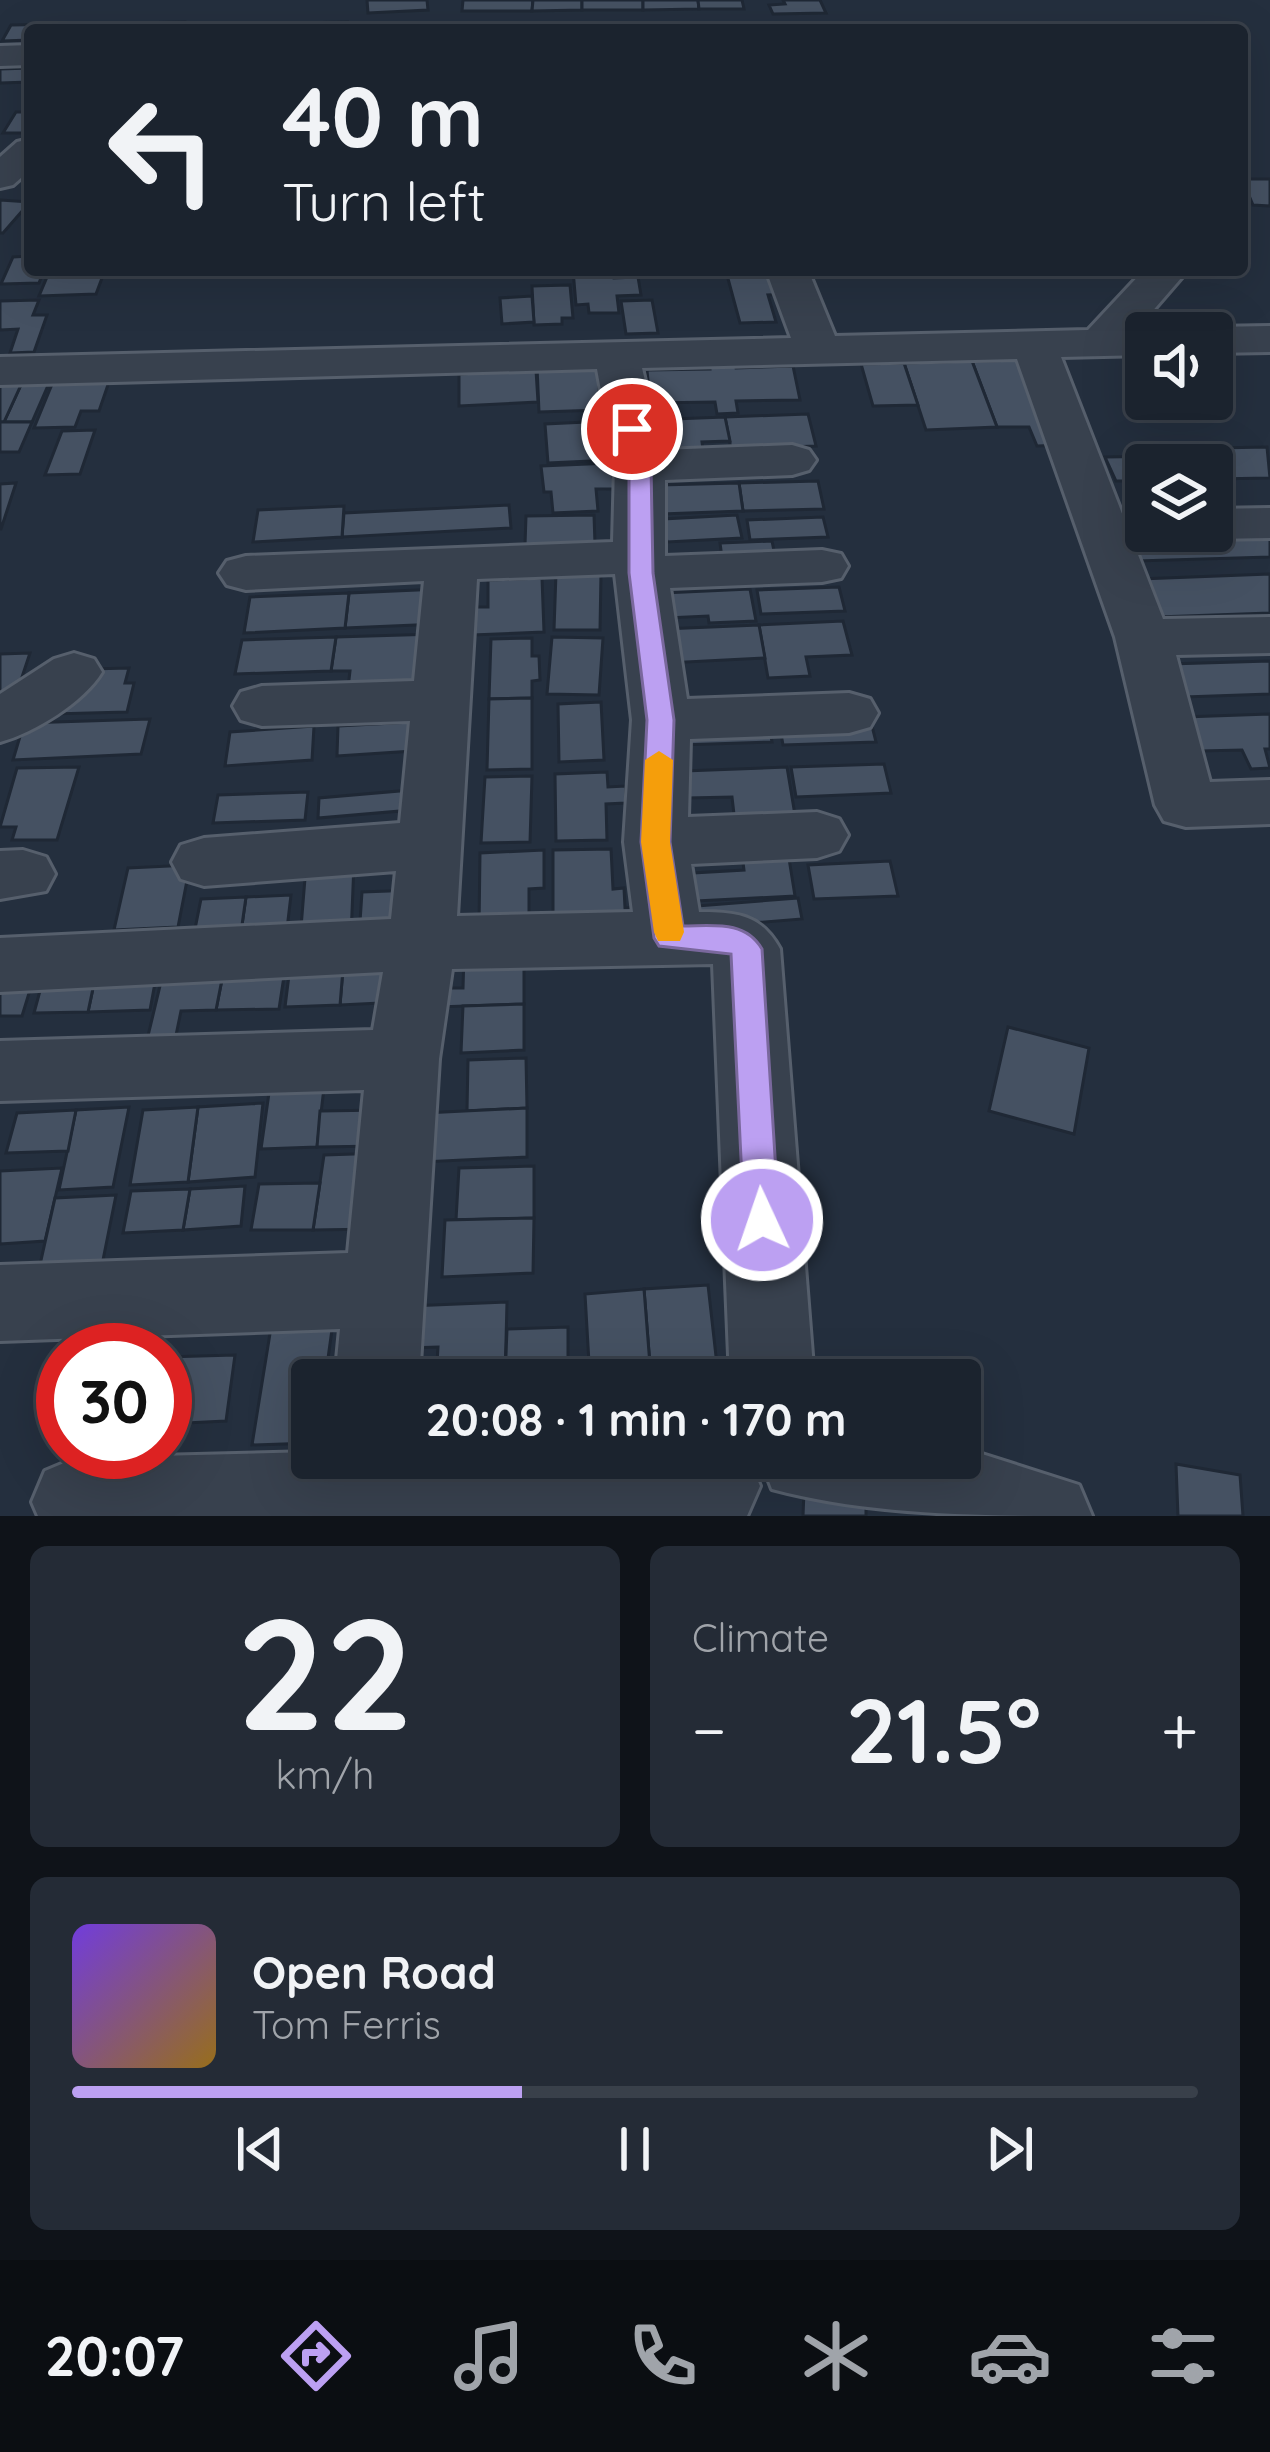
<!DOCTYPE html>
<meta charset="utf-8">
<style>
body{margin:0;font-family:Quicksand,sans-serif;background:#242b36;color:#f1f3f6;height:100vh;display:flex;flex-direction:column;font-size:45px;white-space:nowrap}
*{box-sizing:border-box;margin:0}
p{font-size:39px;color:#a0a4aa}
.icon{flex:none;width:66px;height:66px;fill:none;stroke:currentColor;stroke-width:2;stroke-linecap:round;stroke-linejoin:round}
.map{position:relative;height:1516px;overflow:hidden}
.sheet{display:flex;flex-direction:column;gap:30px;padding:30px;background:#0f1319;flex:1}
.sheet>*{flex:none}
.top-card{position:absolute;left:24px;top:24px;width:1224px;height:252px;border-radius:12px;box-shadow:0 12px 48px #0002,0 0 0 3px #39404a;background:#1b232e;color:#f1f3f6;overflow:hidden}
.controls{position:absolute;left:1125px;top:312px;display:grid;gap:24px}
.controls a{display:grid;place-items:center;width:108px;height:108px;border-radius:12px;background:#1b232e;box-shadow:0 12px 48px #0002,0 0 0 3px #39404a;font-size:60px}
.speed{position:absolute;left:36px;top:1323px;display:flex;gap:24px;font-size:60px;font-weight:700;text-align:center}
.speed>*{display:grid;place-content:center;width:156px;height:156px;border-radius:50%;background:#1b232e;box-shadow:0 12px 48px #0002,0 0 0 3px #39404a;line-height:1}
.speed .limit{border:18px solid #d22;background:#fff;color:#111}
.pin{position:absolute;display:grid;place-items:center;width:102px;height:102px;color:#fff;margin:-51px;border:6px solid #fff;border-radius:50%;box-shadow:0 3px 12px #0007}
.me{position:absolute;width:132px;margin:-66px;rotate:357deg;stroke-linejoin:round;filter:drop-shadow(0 0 9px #0008)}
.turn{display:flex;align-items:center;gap:42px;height:252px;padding:0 60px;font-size:54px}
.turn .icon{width:156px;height:156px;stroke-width:2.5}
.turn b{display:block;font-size:84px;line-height:102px}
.big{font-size:90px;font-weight:700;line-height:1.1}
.sheet .card{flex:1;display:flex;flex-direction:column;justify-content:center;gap:18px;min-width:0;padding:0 42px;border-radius:18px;background:#242b36}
.sheet .dial{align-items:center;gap:0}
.dial b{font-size:156px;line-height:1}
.song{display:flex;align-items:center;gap:36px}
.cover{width:144px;height:144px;border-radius:18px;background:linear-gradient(135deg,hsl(260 70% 55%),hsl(40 70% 35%))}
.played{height:12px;border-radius:6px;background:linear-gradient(90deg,#bca0f2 40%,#39404a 40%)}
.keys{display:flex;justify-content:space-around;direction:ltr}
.heat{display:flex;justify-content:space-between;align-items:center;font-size:66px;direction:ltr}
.sheet .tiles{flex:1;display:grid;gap:30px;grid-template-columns:1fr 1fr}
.card:last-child{grid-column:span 2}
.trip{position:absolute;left:291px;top:1359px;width:690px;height:120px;border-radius:12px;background:#1b232e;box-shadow:0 12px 48px #0002,0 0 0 3px #39404a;font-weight:700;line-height:120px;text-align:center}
.tab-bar{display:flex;height:192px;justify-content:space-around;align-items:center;background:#0b0e12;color:#a0a4aa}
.tab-bar .icon{width:84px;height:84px}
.tab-bar .selected{color:#bca0f2}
.tab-bar b{font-size:54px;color:#f1f3f6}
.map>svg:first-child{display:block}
</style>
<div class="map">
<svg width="1270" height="1516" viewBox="0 0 1270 1516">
<rect width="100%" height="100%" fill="#242f3e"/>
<!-- building -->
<g fill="#455162" stroke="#1f2835" stroke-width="3">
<polygon points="367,0 427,0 428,10 368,13"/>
<polygon points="463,0 533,0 532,11 462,11"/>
<polygon points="533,0 582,0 582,10 532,11"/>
<rect x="582" y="0" width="61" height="10"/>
<polygon points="643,0 698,0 699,9 643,10"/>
<polygon points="698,0 742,0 744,9 699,9"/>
<polygon points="783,0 820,0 826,13 773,14 769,5 785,4"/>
<polygon points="184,22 180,30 30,30 30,40 2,41 11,25"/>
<polygon points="347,22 345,30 240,30 242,24"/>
<polygon points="30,68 30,82 0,83 0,69"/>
<polygon points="16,112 30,112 25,133 3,133"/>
<polygon points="1242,179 1270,179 1270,206 1253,205"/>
<polygon points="0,200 30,202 3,233 0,233"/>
<polygon points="30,256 30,270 44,270 39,283 1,284 13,257"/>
<polygon points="50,270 105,270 96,294 39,296"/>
<polygon points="573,270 613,270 614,278 638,277 641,295 617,296 619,313 589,313 588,304 576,305"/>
<polygon points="785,273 792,294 768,295 776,322 740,323 727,275"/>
<polygon points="570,285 573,318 562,318 562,324 534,325 532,286"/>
<polygon points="532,296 534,322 502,324 500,298"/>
<polygon points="39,300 33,315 47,315 34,352 10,353 18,329 0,330 0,301"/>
<polygon points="652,300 658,333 626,334 621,301"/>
<polygon points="709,358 734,358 736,368 793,366 800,400 736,401 738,413 717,414 715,402 650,403 647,370 710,369"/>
<polygon points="1029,360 1066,445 1037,446 1029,427 997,427 972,361"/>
<polygon points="972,361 997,427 926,430 904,363"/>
<polygon points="904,363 918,405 873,406 861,364"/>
<polygon points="597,364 601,410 539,412 537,366"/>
<polygon points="536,370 538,402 459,406 459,374"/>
<polygon points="26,374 53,374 32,422 4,422"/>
<polygon points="26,374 4,422 0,422 0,375"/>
<polygon points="111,376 99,411 81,411 75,427 34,428 55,377"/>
<polygon points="808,414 816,446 731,449 725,417"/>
<polygon points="725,417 730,441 702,442 704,457 661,458 648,420"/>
<polygon points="608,421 612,460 548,463 545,424"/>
<polygon points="0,422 32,422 19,452 0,452"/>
<polygon points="95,430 80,474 45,475 62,431"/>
<polygon points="1267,447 1270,478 1212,479 1212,465 1146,465 1146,481 1116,481 1105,457 1168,456 1165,449"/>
<polygon points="611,463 615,489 596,489 598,511 553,513 551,492 544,492 541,466"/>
<polygon points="818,481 824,509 743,511 739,483"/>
<polygon points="16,483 1,529 0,529 0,484"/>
<polygon points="739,483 743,511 661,514 659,485"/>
<polygon points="509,505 511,528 342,537 344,513"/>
<polygon points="344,506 342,537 253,542 258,510"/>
<polygon points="594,515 595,544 525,545 526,516"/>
<polygon points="737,515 742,538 667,542 663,519"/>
<polygon points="823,517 828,537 750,540 747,520"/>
<polygon points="1270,532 1270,557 1136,561 1125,537"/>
<polygon points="772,541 775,556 722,558 720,543"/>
<polygon points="556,573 601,573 600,630 554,630"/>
<polygon points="1270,574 1270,613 1157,617 1140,579"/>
<polygon points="542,578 544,632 472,635 473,607 488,607 488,580"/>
<polygon points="839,587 845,611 761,614 757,590"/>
<polygon points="440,589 439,624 345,628 349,593"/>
<polygon points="750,589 756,621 709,623 708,616 666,618 663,593"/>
<polygon points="349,593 345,628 244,633 250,597"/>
<polygon points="843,621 852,655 806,657 810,676 768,678 759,625"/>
<polygon points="759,625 765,658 667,663 663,629"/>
<polygon points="437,634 434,686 348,688 350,671 331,671 336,637"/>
<polygon points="336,637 331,671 235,674 242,640"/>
<polygon points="552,637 603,638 599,695 547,694"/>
<polygon points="532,638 532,656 539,656 540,680 532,681 532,698 489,699 491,639"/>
<polygon points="30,653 12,707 0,708 0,654"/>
<polygon points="1270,661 1270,694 1184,697 1169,664"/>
<polygon points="129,668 125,683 134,683 127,712 52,714 90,669"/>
<polygon points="532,698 532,769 487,770 489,699"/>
<polygon points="601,702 604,760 559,762 558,704"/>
<polygon points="869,714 876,742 783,745 778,717"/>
<polygon points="1270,714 1270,749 1265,749 1270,768 1251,769 1242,750 1199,751 1184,717"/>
<polygon points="150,719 141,754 13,760 24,723"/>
<polygon points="768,719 772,742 680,745 678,721"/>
<polygon points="412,722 413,751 337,756 338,726"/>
<polygon points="314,726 312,760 225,766 230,732"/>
<polygon points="884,764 891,793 796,797 791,767"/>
<polygon points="79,767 57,840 12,840 16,827 0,827 17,768"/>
<polygon points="787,767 796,821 735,823 732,797 687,798 684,771"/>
<polygon points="607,772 608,787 626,786 626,803 606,804 607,840 556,841 555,774"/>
<polygon points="532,776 530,842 481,843 485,777"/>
<polygon points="423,789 423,809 318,818 319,798"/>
<polygon points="308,792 305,820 213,823 218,795"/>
<polygon points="787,846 795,896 696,901 693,873 744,870 741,847"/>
<polygon points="611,849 613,889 624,888 625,908 640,907 641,925 553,927 553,850"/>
<polygon points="544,850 544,888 529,889 529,926 479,928 480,853"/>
<polygon points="890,861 898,896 814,899 808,865"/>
<polygon points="354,863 351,937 300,940 306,866"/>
<polygon points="190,865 178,927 114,930 128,868"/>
<polygon points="416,890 414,934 359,937 362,892"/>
<polygon points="291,895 287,929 241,932 246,897"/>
<polygon points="246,897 241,932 194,934 201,899"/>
<polygon points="798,898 802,919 687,928 684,907"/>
<polygon points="524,952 524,1004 437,1007 438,988 463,988 464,955"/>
<polygon points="404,954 401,1002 340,1005 344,957"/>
<polygon points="344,957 340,1005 285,1007 291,959"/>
<polygon points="286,963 279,1009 216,1010 225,964"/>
<polygon points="225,964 216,1010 181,1011 175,1040 147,1040 165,965"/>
<polygon points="157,972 150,1010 88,1012 96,974"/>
<polygon points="96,974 88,1012 34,1013 44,976"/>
<polygon points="34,977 22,1016 0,1016 0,978"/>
<polygon points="524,1004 524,1050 461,1053 463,1006"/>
<polygon points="1008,1027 1089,1048 1074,1134 989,1111"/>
<polygon points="526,1058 527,1108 467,1111 468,1060"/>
<polygon points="326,1071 317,1147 261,1149 272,1072"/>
<polygon points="263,1103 255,1177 188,1182 198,1107"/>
<polygon points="129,1107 113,1187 59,1190 76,1110"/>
<polygon points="198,1107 188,1182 130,1185 143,1110"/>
<polygon points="527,1108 527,1157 422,1162 424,1113"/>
<polygon points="76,1110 68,1151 6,1153 17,1113"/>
<polygon points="383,1110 379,1146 317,1147 320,1111"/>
<polygon points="384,1153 376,1229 313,1230 324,1155"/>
<polygon points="534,1166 534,1218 456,1220 459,1168"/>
<polygon points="62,1168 45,1241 0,1244 0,1171"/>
<polygon points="320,1183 313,1230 251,1230 259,1184"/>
<polygon points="245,1186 241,1226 183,1230 190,1189"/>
<polygon points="190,1189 183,1230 123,1233 131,1191"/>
<polygon points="116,1195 100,1275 37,1278 55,1198"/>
<polygon points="534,1218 533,1273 442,1277 445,1220"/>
<polygon points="708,1285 718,1374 651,1378 644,1289"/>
<polygon points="644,1289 651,1378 590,1380 585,1294"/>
<polygon points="507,1302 505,1380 436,1380 438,1347 406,1348 409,1306"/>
<polygon points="273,1315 334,1315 325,1380 312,1380 312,1443 252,1445"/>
<polygon points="568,1327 568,1380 505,1380 507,1329"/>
<polygon points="235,1355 226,1421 165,1424 165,1357"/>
<polygon points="1176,1464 1240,1475 1243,1516 1178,1516"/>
<polygon points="804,1491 866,1498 866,1516 803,1516"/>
</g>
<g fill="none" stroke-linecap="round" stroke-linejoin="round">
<!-- minor casing -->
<g stroke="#565f6c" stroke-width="6">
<g id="minor">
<polygon points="30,45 30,65 0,66 0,46"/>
<polygon points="30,139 30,170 13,185 0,188 0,157 17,142"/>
<path d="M766,270h42l27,66 253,-6 56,-60h44l-51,59 25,4h-16v22l-85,2 102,262 107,-2v36l-94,2 34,127 60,-2v44l-84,3 -22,-6 -9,-16 -40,-168 -98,-278 -375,9 19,82 131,-5 17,5 7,10 -7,10 -17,5 -127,5v76l157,-6 19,4 7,12 -7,12 -19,4 -152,6 17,111 162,-6 21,6 8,14 -8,14 -21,6 -159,6 -2,78 129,-5 22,7 9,16 -9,16 -22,7 -126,6 8,48c37,0 62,2 81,37l34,431h-84l-17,-416 -261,5 -13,90 -20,321h-84l5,-51 -340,12v-76l348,-12 16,-163 -364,11v-60l373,-11 10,-58 -383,20v-54l391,-19 5,-48 -192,15 -23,-7 -9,-17 9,-17 23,-7 196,-15 10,-102 -148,5 -21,-6 -8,-14 8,-14 21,-6 152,-5 10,-100 -178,9 -19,-5 -8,-12 8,-12 19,-5 367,-14 2,-76 -18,-97 -597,16v-28l791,-19zM615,574l17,146 -8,122 9,70 -176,4 20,-337z"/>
<polygon points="1270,326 1270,352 1212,353 1212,333 1195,333 1212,327"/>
<polygon points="1270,508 1270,538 1212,539 1191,531 1212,531 1212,509"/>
<path d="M74,653l20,6 8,13c-18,30 -68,61 -102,70v-48l54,-35z"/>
<polygon points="23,850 46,857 55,874 46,891 0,899 0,851"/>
<path d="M960,1447l119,38 13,31c-105,0 -220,0 -320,-27l-12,-31h200z"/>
<polygon points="312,1452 312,1458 748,1458 760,1486 747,1516 38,1516 32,1502 45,1471 76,1458"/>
</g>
</g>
<!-- minor -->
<use href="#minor" fill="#38414e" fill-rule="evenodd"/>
</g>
<!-- route -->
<path fill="#bca0f2" stroke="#7a689d" stroke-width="3" d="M632,422l11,7 8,37 2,107 21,147 -4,122 13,84c30,0 62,-6 79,23l17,271 -5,11 -12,5 -13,-5 -5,-11 -13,-266 -72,-8 -5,-8 -13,-96 6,-122 -18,-147v-107l-7,-37z"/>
<!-- slow -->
<polygon fill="#f59e0b" points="659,751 673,760 670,842 684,932 680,941 658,941 654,932 641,842 645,760"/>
</svg>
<div class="controls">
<a><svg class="icon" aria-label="sound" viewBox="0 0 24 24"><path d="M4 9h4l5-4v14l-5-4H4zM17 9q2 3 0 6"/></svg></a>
<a><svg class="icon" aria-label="layers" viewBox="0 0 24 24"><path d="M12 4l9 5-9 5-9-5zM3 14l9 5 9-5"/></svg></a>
</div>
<div class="speed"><div class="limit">30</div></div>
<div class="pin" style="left:632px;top:429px;background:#d93025"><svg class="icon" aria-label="arrive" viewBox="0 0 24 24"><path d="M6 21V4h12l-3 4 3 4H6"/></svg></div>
<svg class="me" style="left:762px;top:1220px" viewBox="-20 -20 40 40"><circle r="17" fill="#bca0f2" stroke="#fff" stroke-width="3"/><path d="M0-11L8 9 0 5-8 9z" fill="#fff"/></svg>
<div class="trip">20:08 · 1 min · 170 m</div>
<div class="top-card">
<div class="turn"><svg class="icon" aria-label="left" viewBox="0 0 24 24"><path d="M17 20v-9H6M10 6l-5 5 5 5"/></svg><div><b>40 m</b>Turn left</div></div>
</div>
</div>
<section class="sheet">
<div class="tiles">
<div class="card dial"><b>22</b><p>km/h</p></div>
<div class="card"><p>Climate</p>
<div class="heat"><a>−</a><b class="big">21.5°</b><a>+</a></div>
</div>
<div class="card">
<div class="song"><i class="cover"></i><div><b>Open Road</b><p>Tom Ferris</p></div></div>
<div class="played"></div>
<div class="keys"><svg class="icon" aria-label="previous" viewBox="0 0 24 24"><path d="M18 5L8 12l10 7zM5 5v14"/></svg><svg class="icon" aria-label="pause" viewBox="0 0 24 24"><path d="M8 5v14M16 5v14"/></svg><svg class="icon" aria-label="next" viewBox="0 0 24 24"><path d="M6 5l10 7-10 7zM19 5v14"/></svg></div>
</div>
</div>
</section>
<nav class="tab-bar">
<b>20:07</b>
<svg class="icon selected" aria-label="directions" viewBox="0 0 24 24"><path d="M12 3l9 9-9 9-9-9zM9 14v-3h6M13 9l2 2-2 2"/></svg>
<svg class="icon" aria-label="music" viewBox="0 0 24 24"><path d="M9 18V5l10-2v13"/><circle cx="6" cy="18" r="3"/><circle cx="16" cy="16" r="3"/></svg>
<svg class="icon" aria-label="phone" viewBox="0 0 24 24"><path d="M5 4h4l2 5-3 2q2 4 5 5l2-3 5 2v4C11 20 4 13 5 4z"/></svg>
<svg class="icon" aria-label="climate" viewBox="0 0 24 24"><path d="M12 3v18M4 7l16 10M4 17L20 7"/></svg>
<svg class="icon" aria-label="car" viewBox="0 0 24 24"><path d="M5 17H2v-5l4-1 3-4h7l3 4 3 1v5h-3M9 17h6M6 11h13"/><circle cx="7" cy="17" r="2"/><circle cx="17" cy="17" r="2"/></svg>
<svg class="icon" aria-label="filters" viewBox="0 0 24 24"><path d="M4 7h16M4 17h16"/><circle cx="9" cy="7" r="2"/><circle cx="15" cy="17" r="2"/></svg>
</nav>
